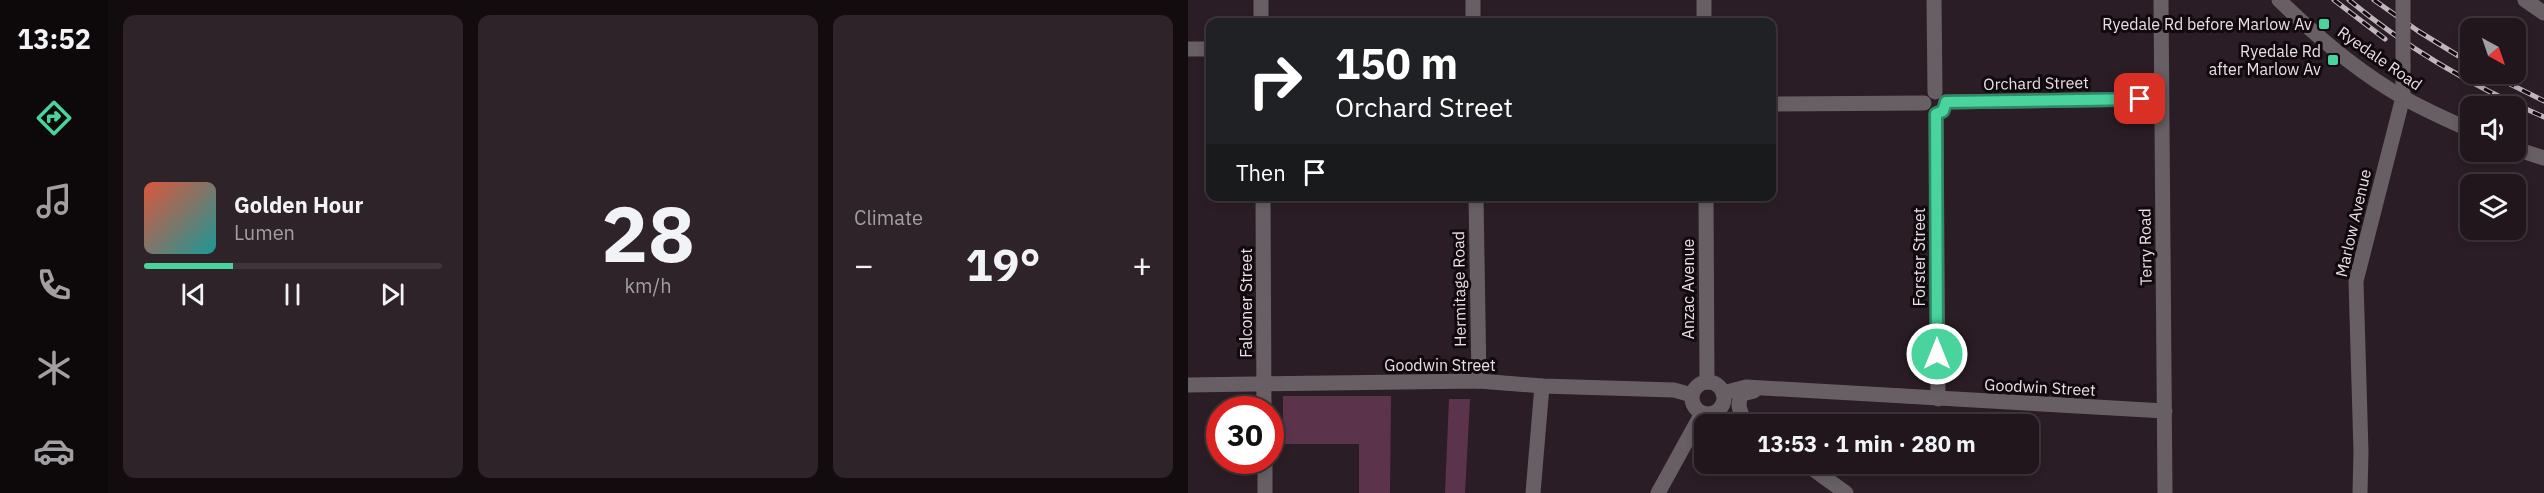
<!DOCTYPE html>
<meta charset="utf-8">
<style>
body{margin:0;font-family:"IBM Plex Sans",sans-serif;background:#2d2329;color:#f1f3f6;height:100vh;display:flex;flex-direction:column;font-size:22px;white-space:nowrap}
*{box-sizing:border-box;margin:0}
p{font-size:20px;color:#a29fa3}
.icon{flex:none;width:33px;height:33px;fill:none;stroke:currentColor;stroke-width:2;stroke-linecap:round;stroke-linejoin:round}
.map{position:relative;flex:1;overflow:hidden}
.side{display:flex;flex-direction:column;gap:15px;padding:15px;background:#120c0f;width:1080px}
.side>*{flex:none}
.top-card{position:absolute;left:18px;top:18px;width:570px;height:183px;border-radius:12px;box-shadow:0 3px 9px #0003,0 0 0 2px #3d353b;background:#202124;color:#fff;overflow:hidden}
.needle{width:39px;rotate:140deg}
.tools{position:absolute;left:1272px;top:18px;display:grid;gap:12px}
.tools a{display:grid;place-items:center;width:66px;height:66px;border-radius:12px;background:#20161c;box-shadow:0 3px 9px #0003,0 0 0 2px #3d353b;font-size:30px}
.speed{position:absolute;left:18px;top:396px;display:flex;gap:12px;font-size:30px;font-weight:700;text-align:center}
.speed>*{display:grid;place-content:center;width:78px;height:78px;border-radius:50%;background:#20161c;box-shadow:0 3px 9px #0003,0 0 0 2px #3d353b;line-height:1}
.speed .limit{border:9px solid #d22;background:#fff;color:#111}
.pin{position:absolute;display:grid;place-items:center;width:51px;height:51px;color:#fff;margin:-26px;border-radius:12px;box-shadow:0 3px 9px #0006}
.me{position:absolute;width:66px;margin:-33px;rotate:0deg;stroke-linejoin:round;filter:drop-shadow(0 0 4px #0008)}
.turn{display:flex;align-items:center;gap:21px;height:126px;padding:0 30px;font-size:27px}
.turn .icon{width:78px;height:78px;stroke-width:2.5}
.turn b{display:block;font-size:42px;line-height:51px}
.then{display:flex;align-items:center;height:57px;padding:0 30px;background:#0003;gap:12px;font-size:22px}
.big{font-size:45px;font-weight:700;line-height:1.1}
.side .card{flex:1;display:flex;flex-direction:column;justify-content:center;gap:9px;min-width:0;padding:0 21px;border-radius:12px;background:#2d2329}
.side .dial{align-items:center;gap:0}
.dial b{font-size:78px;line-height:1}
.song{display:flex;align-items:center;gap:18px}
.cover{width:72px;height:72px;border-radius:9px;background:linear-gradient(135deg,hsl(10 70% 55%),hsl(180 70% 35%))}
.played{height:6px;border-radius:3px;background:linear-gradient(90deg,#49d49d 30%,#3d353b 30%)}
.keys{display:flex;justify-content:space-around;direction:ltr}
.heat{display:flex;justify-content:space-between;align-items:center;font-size:33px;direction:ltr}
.side .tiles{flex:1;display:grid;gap:15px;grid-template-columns:repeat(3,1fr)}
.trip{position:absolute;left:506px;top:414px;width:345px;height:60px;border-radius:12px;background:#20161c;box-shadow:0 3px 9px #0003,0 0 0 2px #3d353b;font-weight:700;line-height:60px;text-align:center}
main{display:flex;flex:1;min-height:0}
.menu{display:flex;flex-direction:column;width:108px;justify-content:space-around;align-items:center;background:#0d090b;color:#a29fa3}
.menu .icon{width:42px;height:42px}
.menu .selected{color:#49d49d}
.menu b{font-size:27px;color:#f1f3f6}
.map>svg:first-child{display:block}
</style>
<main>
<nav class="menu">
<b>13:52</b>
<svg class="icon selected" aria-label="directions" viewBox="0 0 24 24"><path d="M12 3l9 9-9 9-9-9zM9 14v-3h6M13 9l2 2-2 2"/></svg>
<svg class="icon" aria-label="music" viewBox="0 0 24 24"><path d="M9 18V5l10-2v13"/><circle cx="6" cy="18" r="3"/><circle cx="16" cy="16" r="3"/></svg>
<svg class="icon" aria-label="phone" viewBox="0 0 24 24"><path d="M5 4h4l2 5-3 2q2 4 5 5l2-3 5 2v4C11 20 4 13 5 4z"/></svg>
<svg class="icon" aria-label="climate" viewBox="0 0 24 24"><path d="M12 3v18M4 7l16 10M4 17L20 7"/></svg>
<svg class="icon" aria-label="car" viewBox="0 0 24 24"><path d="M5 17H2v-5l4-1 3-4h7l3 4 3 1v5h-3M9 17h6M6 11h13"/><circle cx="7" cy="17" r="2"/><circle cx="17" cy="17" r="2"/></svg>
</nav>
<section class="side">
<div class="tiles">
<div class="card">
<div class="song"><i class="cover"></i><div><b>Golden Hour</b><p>Lumen</p></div></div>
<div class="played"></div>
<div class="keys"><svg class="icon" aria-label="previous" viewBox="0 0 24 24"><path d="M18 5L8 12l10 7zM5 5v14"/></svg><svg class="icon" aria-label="pause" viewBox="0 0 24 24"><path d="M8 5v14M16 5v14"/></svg><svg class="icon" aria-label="next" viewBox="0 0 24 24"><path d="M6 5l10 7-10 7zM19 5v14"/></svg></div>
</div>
<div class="card dial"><b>28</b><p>km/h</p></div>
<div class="card"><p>Climate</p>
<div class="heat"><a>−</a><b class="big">19°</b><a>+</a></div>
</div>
</div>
</section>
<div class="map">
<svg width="1356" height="493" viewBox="0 0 1356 493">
<rect width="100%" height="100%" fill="#2b1d25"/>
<!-- green -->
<g fill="#5b344c">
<polygon points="95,396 203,396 202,493 171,493 171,444 95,444"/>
<polygon points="261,399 282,399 277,493 257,493"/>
</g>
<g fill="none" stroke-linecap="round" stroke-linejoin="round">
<!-- minor -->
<g stroke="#675f63" stroke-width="15">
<polyline points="73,0 73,22"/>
<polyline points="285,0 285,22"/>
<polyline points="516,0 516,22"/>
<polyline points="746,0 747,92"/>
<polyline points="973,0 977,493"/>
<path d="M1091,0c38,37 79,72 125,98 21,12 44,22 66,32"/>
<polyline points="1337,0 1356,13"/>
<polyline points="0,49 22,49"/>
<polyline points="758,102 973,99"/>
<polyline points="584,104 736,103"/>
<polyline points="748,114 750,399"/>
<polyline points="1328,149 1356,158"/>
<polyline points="75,196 76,410"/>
<polyline points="288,196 291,381"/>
<polyline points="518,196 519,382"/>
<circle cx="520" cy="398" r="16"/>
<polyline points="0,385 291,381 354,386 486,390 504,395"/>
<polyline points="535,393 558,387 977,411"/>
<path d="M555,418c-4,-10 -6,-14 -1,-24l12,-3"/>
<polyline points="77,460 77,493"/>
<polyline points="618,464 658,493"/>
<polyline points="345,493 354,386"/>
<polyline points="470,493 514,413"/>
<polyline points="1172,493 1173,452 1168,281 1215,97 1215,65"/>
</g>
<!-- rail casing -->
<g stroke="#c1b5bc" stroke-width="5">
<g id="rail">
<polyline points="1146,0 1197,39"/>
<path d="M1161,0c59,49 125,87 195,117"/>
<polyline points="1186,0 1230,31 1282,63"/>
<polyline points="1302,74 1356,101"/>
</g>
</g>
<!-- rail -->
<use href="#rail" stroke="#10090d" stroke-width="3" stroke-dasharray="9" stroke-linecap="butt"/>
<!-- minor-bridge -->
<polyline stroke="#675f63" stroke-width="15" points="1215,65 1215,0"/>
</g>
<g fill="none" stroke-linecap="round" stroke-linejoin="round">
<!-- route casing -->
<g stroke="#2f8a66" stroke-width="15">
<polyline id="route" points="749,354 748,114 755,111 758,102 952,99"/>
</g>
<!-- route -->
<use href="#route" stroke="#49d49d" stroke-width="10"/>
</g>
<!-- markers -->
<g fill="#49d49d" stroke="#10090d" stroke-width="2">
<rect x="1130" y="18" width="12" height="12" rx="3"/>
<rect x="1139" y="54" width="12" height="12" rx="3"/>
</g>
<g text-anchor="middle" stroke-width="6" stroke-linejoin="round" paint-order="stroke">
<!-- poi labels -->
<g font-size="16" fill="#eadfe5" stroke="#10090d" text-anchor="end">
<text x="1124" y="30">Ryedale Rd before Marlow Av</text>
<text x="1133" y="57">Ryedale Rd<tspan x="1133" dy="18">after Marlow Av</tspan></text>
</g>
<!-- street labels -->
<g font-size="16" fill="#eadfe5" stroke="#10090d">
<text transform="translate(1192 58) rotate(35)" y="6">Ryedale Road</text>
<text transform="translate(848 83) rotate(-1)" y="6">Orchard Street</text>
<text transform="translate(1165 223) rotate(-77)" y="6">Marlow Avenue</text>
<text transform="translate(957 247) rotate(-91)" y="6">Terry Road</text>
<text transform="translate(731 257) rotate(-90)" y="6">Forster Street</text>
<text transform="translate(271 289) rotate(-91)" y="6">Hermitage Road</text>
<text transform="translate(500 289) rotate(-90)" y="6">Anzac Avenue</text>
<text transform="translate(58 303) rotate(-90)" y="6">Falconer Street</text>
<text x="252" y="371">Goodwin Street</text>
<text transform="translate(852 387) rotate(3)" y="6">Goodwin Street</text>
</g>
</g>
</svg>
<div class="tools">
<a><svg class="needle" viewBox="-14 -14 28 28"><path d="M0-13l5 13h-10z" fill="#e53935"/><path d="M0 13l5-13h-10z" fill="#a29fa3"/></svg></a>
<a><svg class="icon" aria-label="sound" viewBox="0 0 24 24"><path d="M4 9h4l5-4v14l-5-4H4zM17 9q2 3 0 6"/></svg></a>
<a><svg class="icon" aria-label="layers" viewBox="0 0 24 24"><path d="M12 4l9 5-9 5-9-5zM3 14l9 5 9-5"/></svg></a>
</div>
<div class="speed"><div class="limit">30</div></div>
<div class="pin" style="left:952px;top:99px;background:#d93025"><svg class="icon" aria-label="arrive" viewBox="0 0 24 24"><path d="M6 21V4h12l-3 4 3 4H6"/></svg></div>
<svg class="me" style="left:749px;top:354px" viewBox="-20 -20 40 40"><circle r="17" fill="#49d49d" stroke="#fff" stroke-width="3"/><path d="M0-11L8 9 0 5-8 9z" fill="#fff"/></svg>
<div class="trip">13:53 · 1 min · 280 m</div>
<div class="top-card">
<div class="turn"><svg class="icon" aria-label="right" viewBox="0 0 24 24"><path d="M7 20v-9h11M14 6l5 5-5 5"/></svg><div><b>150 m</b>Orchard Street</div></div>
<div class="then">Then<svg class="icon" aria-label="arrive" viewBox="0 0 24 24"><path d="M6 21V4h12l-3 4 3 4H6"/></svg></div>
</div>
</div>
</main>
